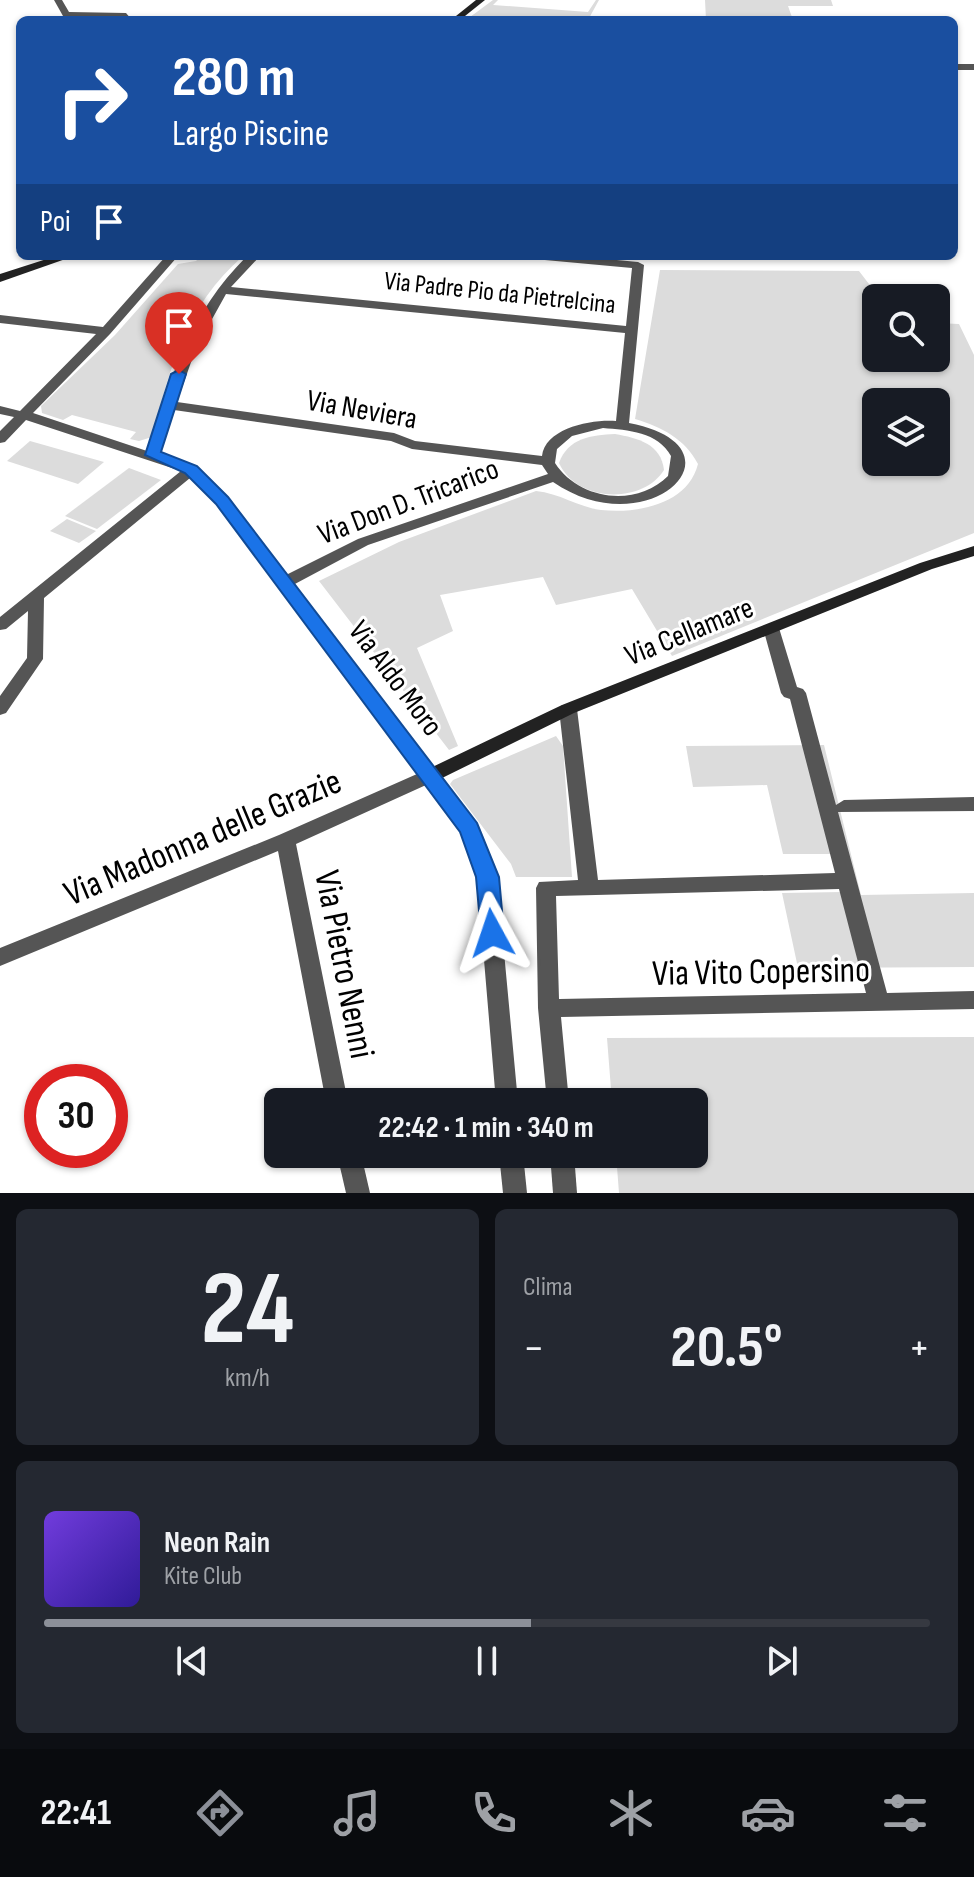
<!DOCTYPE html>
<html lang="it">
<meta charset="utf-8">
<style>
body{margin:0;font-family:"Sofia Sans Condensed",sans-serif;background:#242831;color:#f1f3f6;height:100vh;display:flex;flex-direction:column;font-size:30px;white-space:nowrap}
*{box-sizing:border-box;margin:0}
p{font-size:26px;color:#9ea1a6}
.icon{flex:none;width:44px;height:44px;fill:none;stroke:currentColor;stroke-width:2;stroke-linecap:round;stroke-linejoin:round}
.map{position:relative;height:1193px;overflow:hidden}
.drawer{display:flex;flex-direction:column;gap:16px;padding:16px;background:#0d0f14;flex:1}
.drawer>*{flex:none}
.banner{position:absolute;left:16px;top:16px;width:942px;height:244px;border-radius:12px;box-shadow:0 2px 6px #0004;background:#1a4fa0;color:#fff;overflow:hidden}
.controls{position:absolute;left:862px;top:284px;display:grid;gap:16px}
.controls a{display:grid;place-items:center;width:88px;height:88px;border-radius:12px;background:#171b24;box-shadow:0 2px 6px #0004;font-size:40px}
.speed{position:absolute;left:24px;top:1064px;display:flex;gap:16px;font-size:40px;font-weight:700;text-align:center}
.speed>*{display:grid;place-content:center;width:104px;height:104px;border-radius:50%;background:#171b24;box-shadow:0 2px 6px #0004;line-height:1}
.speed .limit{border:12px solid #d22;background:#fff;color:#111}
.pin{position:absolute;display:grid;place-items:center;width:68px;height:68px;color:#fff;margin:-82px -34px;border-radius:50% 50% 50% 0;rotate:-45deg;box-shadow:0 0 8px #0007}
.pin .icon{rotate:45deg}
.me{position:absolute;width:88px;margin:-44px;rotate:355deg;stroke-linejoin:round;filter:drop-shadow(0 0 6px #0008)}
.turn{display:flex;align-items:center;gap:28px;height:168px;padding:0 24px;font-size:36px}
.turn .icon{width:104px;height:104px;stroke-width:2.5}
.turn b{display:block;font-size:56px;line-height:68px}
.then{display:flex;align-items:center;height:76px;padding:0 24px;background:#0003;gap:16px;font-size:30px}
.big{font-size:60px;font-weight:700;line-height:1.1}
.drawer .widget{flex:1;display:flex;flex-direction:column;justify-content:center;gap:12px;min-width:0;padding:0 28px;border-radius:12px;background:#242831}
.drawer .dial{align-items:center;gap:0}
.dial b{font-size:104px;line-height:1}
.song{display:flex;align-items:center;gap:24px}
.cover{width:96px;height:96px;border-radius:12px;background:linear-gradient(135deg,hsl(260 70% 55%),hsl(250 70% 35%))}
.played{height:8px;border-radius:4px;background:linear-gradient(90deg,#8c9099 55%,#363941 55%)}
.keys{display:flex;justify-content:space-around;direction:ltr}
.heat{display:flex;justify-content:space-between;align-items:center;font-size:44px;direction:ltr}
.drawer .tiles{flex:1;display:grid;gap:16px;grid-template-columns:1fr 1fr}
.widget:last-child{grid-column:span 2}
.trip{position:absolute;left:264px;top:1088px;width:444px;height:80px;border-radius:12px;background:#171b24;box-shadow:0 2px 6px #0004;font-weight:700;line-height:80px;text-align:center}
.tabs{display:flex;height:128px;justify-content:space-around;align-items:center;background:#090b0e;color:#9ea1a6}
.tabs .icon{width:56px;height:56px}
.tabs .active{color:#8c9099}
.tabs b{font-size:36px;color:#f1f3f6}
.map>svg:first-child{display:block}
</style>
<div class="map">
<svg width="974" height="1193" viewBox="0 0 974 1193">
<rect width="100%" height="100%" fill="#fff"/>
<!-- green -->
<g fill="#dcdcdc" fill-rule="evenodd">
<polygon points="493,0 498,0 493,5 588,12 596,0 599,0 588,20 466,20"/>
<polygon points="705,0 831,0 833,6 788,6 793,20 706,20"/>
<path d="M201,256h42c-58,51 -72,110 -91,181l-13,4 -9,-2 6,-7 -64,-17 -9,5 -21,-7 -1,-7 74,-71 63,-71 18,-3z"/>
<path d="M660,270l199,1 10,13 12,2 5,12h-10v60h60v-35l23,1 15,31v178l-302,123 -40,-67 -76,16 -13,-28 -103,18 13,36 -36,17 41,98 -9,4 -130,-169 80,-39 137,-51c23,2 42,16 65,19 37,4 87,-6 97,-46 -13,-25 -36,-37 -63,-45zM876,402h60v60h-60z"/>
<path d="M615,434c23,4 46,10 49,36 -22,35 -88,32 -105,-7 9,-25 32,-28 56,-29z"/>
<polygon points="30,441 104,462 78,484 7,461"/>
<polygon points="129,468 161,480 97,529 65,516"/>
<polygon points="67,519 96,531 79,543 50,531"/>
<polygon points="556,736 563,746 572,877 516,877 511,864 450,784 453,780"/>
<polygon points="824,745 861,895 974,893 974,967 798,968 782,893 842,892 832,854 783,854 767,785 693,787 686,746"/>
<polygon points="974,1037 974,1193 619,1193 616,1154 694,1154 694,1102 612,1102 607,1038"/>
</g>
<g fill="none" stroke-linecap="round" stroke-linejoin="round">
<!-- street -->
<g fill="#555" fill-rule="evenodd">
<polygon points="54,0 62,0 69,12 126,13 132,20 63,16"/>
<rect x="954" y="64" width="20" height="6"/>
<path d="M166,256h12l-68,78 -77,79 114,38c26,-78 42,-137 100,-195h13l-29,31 395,39 6,-58 -98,-9 -6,-3h46l64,6 6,3 -15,158c123,24 20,125 -76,59l-185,63 -75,40 186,244 18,48 21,225h-22l-19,-225 -16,-45 -35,-47 -130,59 52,258h-22l-48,-251 -278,115v-18l279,-113 138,-61 -200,-270 -27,-26 -146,120 -1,61 -37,54 -6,2v-19l27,-38 1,-47 -22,18 -6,1v-13l181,-146 -155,-51 -21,22 -5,1v-12l14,-14 -14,-3v-8l20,5 76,-77 -96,-11v-8l103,12zM226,294l399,39 -9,88c-24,-2 -71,7 -74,35l-127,-15 -21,-8 -217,-31 19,-54zM174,410l217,31 21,8 130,16 6,9 -190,65 -72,36 -59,-77 -31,-31 -36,-12zM603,428c25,2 55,4 68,28l-3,20c-32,32 -89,24 -113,-13l2,-14 15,-13z"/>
<path d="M771,623l8,5 18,59 6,2 3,4 30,112 8,-5 130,-3v14l-136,1 49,181 87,-2v18l-413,8 8,85h-22l-9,-94 -2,-120 3,-6 39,-2 -19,-171 3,-4h12l3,4 21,171 237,-7 -45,-174 -6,-2 -3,-4 -18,-65zM839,889l27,104 -307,6 -3,-103z"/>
<polygon points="337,1154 361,1154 370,1193 346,1193"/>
<polygon points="499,1154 523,1154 527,1193 503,1193"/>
<polygon points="550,1154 574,1154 577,1193 553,1193"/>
</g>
<!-- secondary -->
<g fill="#222" fill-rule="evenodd">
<polygon points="476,0 485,0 460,20 451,20"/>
<polygon points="56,256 74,256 0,282 0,274"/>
<polygon points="974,546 974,556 932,569 574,713 436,781 424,781 421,776 424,771 562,705 920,563"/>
</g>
</g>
<!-- route -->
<polygon fill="#1a73e8" stroke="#114b97" stroke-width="2" points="179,370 186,374 161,452 197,466 228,497 477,823 499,877 504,933 500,940 492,943 484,940 481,933 476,877 460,832 216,504 185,473 145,455 171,374"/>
<g text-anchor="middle" stroke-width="6" stroke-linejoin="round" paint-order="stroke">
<!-- far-street labels -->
<g font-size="26" fill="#000" stroke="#fff">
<text transform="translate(500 292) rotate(6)" y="9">Via Padre Pio da Pietrelcina</text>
</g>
<!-- street labels -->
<g font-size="30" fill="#000" stroke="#fff">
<text transform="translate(362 409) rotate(10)" y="10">Via Neviera</text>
<text transform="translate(408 501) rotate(-21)" y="10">Via Don D. Tricarico</text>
<text transform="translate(689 631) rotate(-22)" y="10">Via Cellamare</text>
<text transform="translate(396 678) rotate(53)" y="10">Via Aldo Moro</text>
</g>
<!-- near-street labels -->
<g font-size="36" fill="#000" stroke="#fff">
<text transform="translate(202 836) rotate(-23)" y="13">Via Madonna delle Grazie</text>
<text transform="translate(346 964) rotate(79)" y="13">Via Pietro Nenni</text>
<text transform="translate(761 970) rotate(-1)" y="13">Via Vito Copersino</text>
</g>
</g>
</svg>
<div class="controls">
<a><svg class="icon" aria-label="search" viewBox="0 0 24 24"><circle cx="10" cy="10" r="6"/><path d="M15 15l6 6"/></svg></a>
<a><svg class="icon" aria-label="layers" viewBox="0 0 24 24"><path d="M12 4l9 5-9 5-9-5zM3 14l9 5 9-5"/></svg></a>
</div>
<div class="speed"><div class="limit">30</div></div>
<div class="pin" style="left:179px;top:374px;background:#d93025"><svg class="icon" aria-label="arrive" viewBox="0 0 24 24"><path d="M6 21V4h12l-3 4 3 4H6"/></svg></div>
<svg class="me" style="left:492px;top:933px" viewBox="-20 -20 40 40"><path d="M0-17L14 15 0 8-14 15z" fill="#1a73e8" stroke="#fff" stroke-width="4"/></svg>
<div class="trip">22:42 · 1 min · 340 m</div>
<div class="banner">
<div class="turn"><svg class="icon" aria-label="right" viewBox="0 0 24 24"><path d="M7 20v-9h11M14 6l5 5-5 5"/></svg><div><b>280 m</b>Largo Piscine</div></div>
<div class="then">Poi<svg class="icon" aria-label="arrive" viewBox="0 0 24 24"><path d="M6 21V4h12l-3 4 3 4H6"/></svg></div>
</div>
</div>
<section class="drawer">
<div class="tiles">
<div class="widget dial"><b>24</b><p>km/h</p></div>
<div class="widget"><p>Clima</p>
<div class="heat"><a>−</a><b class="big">20.5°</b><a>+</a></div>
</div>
<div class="widget">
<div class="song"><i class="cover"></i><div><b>Neon Rain</b><p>Kite Club</p></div></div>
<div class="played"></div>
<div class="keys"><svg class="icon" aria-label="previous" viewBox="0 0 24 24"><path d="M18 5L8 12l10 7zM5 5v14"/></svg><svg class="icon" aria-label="pause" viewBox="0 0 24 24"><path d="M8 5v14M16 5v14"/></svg><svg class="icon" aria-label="next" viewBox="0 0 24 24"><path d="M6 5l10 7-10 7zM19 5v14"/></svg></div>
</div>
</div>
</section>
<nav class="tabs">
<b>22:41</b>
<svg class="icon active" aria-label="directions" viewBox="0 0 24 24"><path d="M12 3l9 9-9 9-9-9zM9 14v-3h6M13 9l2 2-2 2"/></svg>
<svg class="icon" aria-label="music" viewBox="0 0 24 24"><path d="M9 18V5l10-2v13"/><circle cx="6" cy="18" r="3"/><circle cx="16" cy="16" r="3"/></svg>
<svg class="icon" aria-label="phone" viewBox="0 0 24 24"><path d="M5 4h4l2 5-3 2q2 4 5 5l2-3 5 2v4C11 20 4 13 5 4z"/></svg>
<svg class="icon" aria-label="climate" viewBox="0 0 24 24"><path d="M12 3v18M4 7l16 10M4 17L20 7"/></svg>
<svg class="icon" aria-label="car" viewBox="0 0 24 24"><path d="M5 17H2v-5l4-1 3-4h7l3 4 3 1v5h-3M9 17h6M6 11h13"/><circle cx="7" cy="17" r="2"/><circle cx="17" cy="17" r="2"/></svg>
<svg class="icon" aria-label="filters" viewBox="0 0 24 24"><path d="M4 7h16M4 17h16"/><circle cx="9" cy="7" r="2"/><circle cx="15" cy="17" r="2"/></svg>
</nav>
